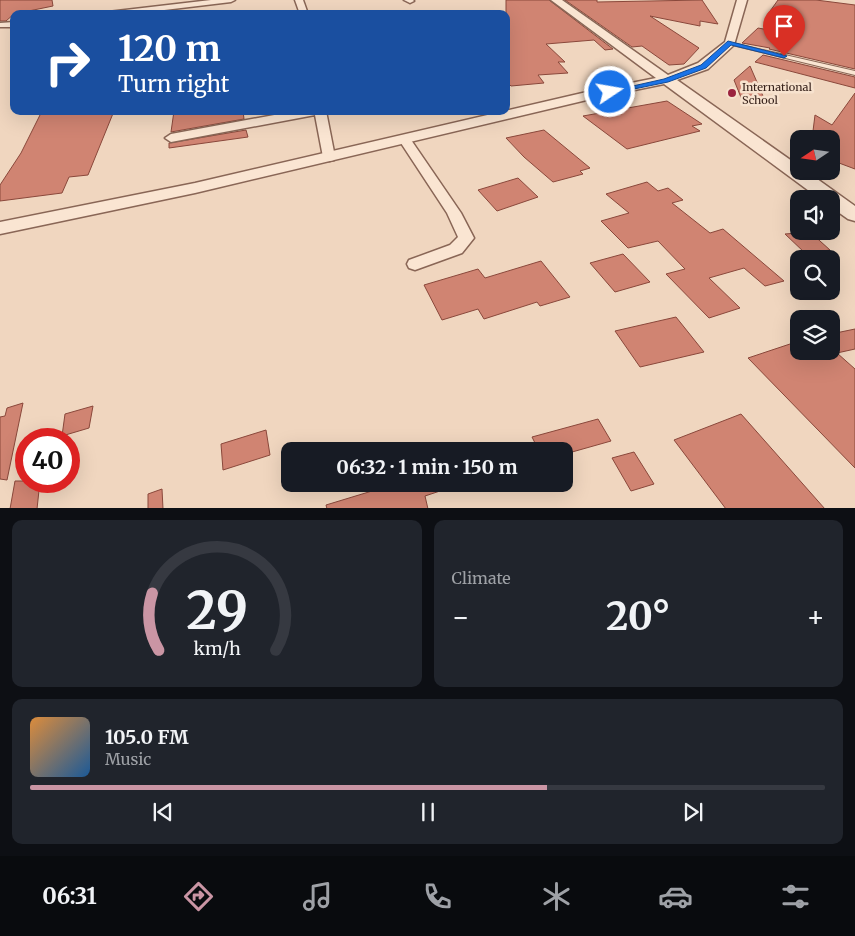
<!DOCTYPE html>
<meta charset="utf-8">
<style>
body{margin:0;font-family:Merriweather,serif;background:#20242c;color:#f1f3f6;height:100vh;display:flex;flex-direction:column;font-size:19px;white-space:nowrap}
*{box-sizing:border-box;margin:0}
p{font-size:16px;color:#9ea1a6}
.icon{flex:none;width:28px;height:28px;fill:none;stroke:currentColor;stroke-width:2;stroke-linecap:round;stroke-linejoin:round}
.map{position:relative;height:508px;overflow:hidden}
.sheet{display:flex;flex-direction:column;gap:12px;padding:12px;background:#0d0f14;flex:1}
.sheet>*{flex:none}
.banner{position:absolute;left:10px;top:10px;width:500px;height:105px;border-radius:10px;box-shadow:0 5px 20px #0002;background:#1a4fa0;color:#fff;overflow:hidden}
.needle{width:32px;rotate:257deg}
.controls{position:absolute;left:790px;top:130px;display:grid;gap:10px}
.controls a{display:grid;place-items:center;width:50px;height:50px;border-radius:10px;background:#171b24;box-shadow:0 5px 20px #0002;font-size:25px}
.speed{position:absolute;left:15px;top:428px;display:flex;gap:10px;font-size:25px;font-weight:700;text-align:center}
.speed>*{display:grid;place-content:center;width:65px;height:65px;border-radius:50%;background:#171b24;box-shadow:0 5px 20px #0002;line-height:1}
.speed .limit{border:8px solid #d22;background:#fff;color:#111}
.pin{position:absolute;display:grid;place-items:center;width:42px;height:42px;color:#fff;margin:-51px -21px;border-radius:50% 50% 50% 0;rotate:-45deg;box-shadow:0 0 5px #0007}
.pin .icon{rotate:45deg}
.me{position:absolute;width:55px;margin:-28px;rotate:78deg;stroke-linejoin:round;filter:drop-shadow(0 0 4px #0008)}
.turn{display:flex;align-items:center;gap:18px;height:105px;padding:0 25px;font-size:22px}
.turn .icon{width:65px;height:65px;stroke-width:2.5}
.turn b{display:block;font-size:35px;line-height:42px}
.big{font-size:38px;font-weight:700;line-height:1.1}
.sheet .card{flex:1;display:flex;flex-direction:column;justify-content:center;gap:8px;min-width:0;padding:0 18px;border-radius:10px;background:#20242c}
.sheet .dial{align-items:center;gap:0}
.dial svg{height:130px;overflow:visible;fill:none;stroke:#363941;stroke-width:7;stroke-linecap:round;text-anchor:middle}
.dial text{fill:#f1f3f6;stroke:none}
.song{display:flex;align-items:center;gap:15px}
.cover{width:60px;height:60px;border-radius:8px;background:linear-gradient(135deg,hsl(30 70% 55%),hsl(210 70% 35%))}
.played{height:5px;border-radius:2px;background:linear-gradient(90deg,#ca95a4 65%,#363941 65%)}
.keys{display:flex;justify-content:space-around;direction:ltr}
.heat{display:flex;justify-content:space-between;align-items:center;font-size:28px;direction:ltr}
.sheet .tiles{flex:1;display:grid;gap:12px;grid-template-columns:1fr 1fr}
.card:last-child{grid-column:span 2}
.trip{position:absolute;left:281px;top:442px;width:292px;height:50px;border-radius:10px;background:#171b24;box-shadow:0 5px 20px #0002;font-weight:700;line-height:50px;text-align:center}
.dock{display:flex;height:80px;justify-content:space-around;align-items:center;background:#090b0e;color:#9ea1a6}
.dock .icon{width:35px;height:35px}
.dock .on{color:#ca95a4}
.dock b{font-size:22px;color:#f1f3f6}
.map>svg:first-child{display:block}
</style>
<div class="map">
<svg width="855" height="509" viewBox="0 0 855 509">
<rect width="100%" height="100%" fill="#f0d6bf"/>
<!-- building -->
<g fill="#d08472" stroke="#8a483b">
<polygon points="0,0 52,0 53,6 14,14 6,21 0,21"/>
<polygon points="506,0 549,0 613,49 605,50 594,40 546,44 565,62 558,62 568,73 538,75 544,83 511,86 506,81"/>
<polygon points="565,0 597,0 597,2 702,0 718,24 700,21 700,26 650,16 699,48 684,64 669,65 642,46 632,47"/>
<polygon points="778,0 816,0 855,5 855,69 769,49 770,48 742,43 758,28 769,30 768,14"/>
<polygon points="763,55 855,77 855,88 755,62"/>
<polygon points="750,66 766,103 742,100 734,80"/>
<polygon points="855,93 855,169 831,160 831,139 812,139 815,115 832,125"/>
<polygon points="667,101 702,124 692,126 700,131 627,149 583,116"/>
<polygon points="42,111 114,111 88,175 69,177 62,193 0,201 0,185 21,153"/>
<polygon points="174,111 243,111 244,119 171,132"/>
<polygon points="246,130 248,137 169,148 169,143"/>
<polygon points="544,130 590,168 580,171 583,174 553,182 524,157 506,138"/>
<polygon points="518,178 538,197 497,211 478,190"/>
<polygon points="647,182 658,191 668,188 683,200 672,203 710,233 723,229 784,281 765,286 744,268 709,278 740,308 709,318 666,274 685,269 658,241 628,248 601,221 629,213 606,194"/>
<polygon points="810,232 830,250 805,253 785,234"/>
<polygon points="623,254 650,282 615,292 590,263"/>
<polygon points="541,261 570,297 540,306 537,302 484,319 478,309 442,320 424,285 478,269 485,278"/>
<polygon points="676,317 704,352 640,367 615,331"/>
<polygon points="855,329 855,349 837,353 855,369 855,468 748,358 799,341 799,351 831,351 831,334"/>
<polygon points="23,403 7,480 0,479 0,417 5,416 7,408"/>
<polygon points="93,406 89,428 62,436 65,414"/>
<polygon points="741,414 825,509 726,509 674,440"/>
<polygon points="598,419 611,441 565,454 565,451 539,451 532,437"/>
<polygon points="266,430 270,455 223,470 221,444"/>
<polygon points="634,452 654,484 631,491 612,458"/>
<polygon points="15,481 40,481 37,509 10,509"/>
<polygon points="395,484 452,484 452,487 425,496 428,509 327,509 326,505"/>
<polygon points="162,489 163,509 148,509 148,494"/>
</g>
<g fill="none" stroke-linecap="round" stroke-linejoin="round">
<!-- service casing -->
<g stroke="#896656" stroke-width="2">
<polygon id="service" points="728,42 855,71 855,75 728,44"/>
</g>
<!-- minor casing -->
<g stroke="#896656" stroke-width="3">
<g id="minor">
<polygon points="211,0 235,0 231,2 131,14 104,14 108,12"/>
<polygon points="295,0 303,0 308,14 300,14"/>
<polygon points="404,0 413,0 414,1 410,3"/>
<polygon points="14,22 14,27 0,27 0,23"/>
<polygon points="296,111 326,111 335,157 334,160 329,161 323,157 315,115 171,142 165,138 171,134"/>
<polygon points="405,136 409,137 461,213 474,238 462,253 415,270 409,268 407,264 409,260 450,245 458,237 447,213 399,140"/>
</g>
</g>
<!-- tertiary casing -->
<g stroke="#896656" stroke-width="3">
<polygon id="tertiary" points="551,0 562,0 668,75 698,63 725,42 737,0 747,0 734,45 708,69 677,80 799,166 799,171 806,171 855,206 855,221 848,219 831,207 831,199 820,199 664,84 591,99 195,193 0,234 0,222 195,183 591,91 656,78"/>
</g>
<!-- service -->
<use href="#service" fill="#fae5d2" fill-rule="evenodd"/>
<!-- minor -->
<use href="#minor" fill="#fae5d2" fill-rule="evenodd"/>
<!-- tertiary -->
<use href="#tertiary" fill="#fae5d2" fill-rule="evenodd"/>
</g>
<!-- route -->
<polygon fill="#1a73e8" stroke="#114b97" points="728,41 787,56 784,58 731,45 706,68 668,82 610,94 606,92 664,79 701,65"/>
<!-- markers -->
<circle fill="#9b233f" stroke="#f7e2ce" stroke-width="2" cx="732" cy="93" r="5"/>
<g text-anchor="middle" stroke-width="5" stroke-linejoin="round" paint-order="stroke">
<!-- far-poi labels -->
<g font-size="11" fill="#38231c" stroke="#f7e2ce" text-anchor="start">
<text x="742" y="91">International<tspan x="742" dy="13">School</tspan></text>
</g>
</g>
</svg>
<div class="controls">
<a><svg class="needle" viewBox="-14 -14 28 28"><path d="M0-13l5 13h-10z" fill="#e53935"/><path d="M0 13l5-13h-10z" fill="#9ea1a6"/></svg></a>
<a><svg class="icon" aria-label="sound" viewBox="0 0 24 24"><path d="M4 9h4l5-4v14l-5-4H4zM17 9q2 3 0 6"/></svg></a>
<a><svg class="icon" aria-label="search" viewBox="0 0 24 24"><circle cx="10" cy="10" r="6"/><path d="M15 15l6 6"/></svg></a>
<a><svg class="icon" aria-label="layers" viewBox="0 0 24 24"><path d="M12 4l9 5-9 5-9-5zM3 14l9 5 9-5"/></svg></a>
</div>
<div class="speed"><div class="limit">40</div></div>
<div class="pin" style="left:784px;top:56px;background:#d93025"><svg class="icon" aria-label="arrive" viewBox="0 0 24 24"><path d="M6 21V4h12l-3 4 3 4H6"/></svg></div>
<svg class="me" style="left:610px;top:92px" viewBox="-20 -20 40 40"><circle r="17" fill="#1a73e8" stroke="#fff" stroke-width="3"/><path d="M0-11L8 9 0 5-8 9z" fill="#fff"/></svg>
<div class="trip">06:32 · 1 min · 150 m</div>
<div class="banner">
<div class="turn"><svg class="icon" aria-label="right" viewBox="0 0 24 24"><path d="M7 20v-9h11M14 6l5 5-5 5"/></svg><div><b>120 m</b>Turn right</div></div>
</div>
</div>
<section class="sheet">
<div class="tiles">
<div class="card dial"><svg viewBox="0 0 100 80">
<path d="M14 69A42 42 0 1 1 86 69"/>
<path d="M14 69A42 42 0 0 1 10 34" stroke="#ca95a4"/>
<text x="50" y="56" font-size="32" font-weight="700">29</text>
<text x="50" y="72" font-size="11">km/h</text>
</svg></div>
<div class="card"><p>Climate</p>
<div class="heat"><a>−</a><b class="big">20°</b><a>+</a></div>
</div>
<div class="card">
<div class="song"><i class="cover"></i><div><b>105.0 FM</b><p>Music</p></div></div>
<div class="played"></div>
<div class="keys"><svg class="icon" aria-label="previous" viewBox="0 0 24 24"><path d="M18 5L8 12l10 7zM5 5v14"/></svg><svg class="icon" aria-label="pause" viewBox="0 0 24 24"><path d="M8 5v14M16 5v14"/></svg><svg class="icon" aria-label="next" viewBox="0 0 24 24"><path d="M6 5l10 7-10 7zM19 5v14"/></svg></div>
</div>
</div>
</section>
<nav class="dock">
<b>06:31</b>
<svg class="icon on" aria-label="directions" viewBox="0 0 24 24"><path d="M12 3l9 9-9 9-9-9zM9 14v-3h6M13 9l2 2-2 2"/></svg>
<svg class="icon" aria-label="music" viewBox="0 0 24 24"><path d="M9 18V5l10-2v13"/><circle cx="6" cy="18" r="3"/><circle cx="16" cy="16" r="3"/></svg>
<svg class="icon" aria-label="phone" viewBox="0 0 24 24"><path d="M5 4h4l2 5-3 2q2 4 5 5l2-3 5 2v4C11 20 4 13 5 4z"/></svg>
<svg class="icon" aria-label="climate" viewBox="0 0 24 24"><path d="M12 3v18M4 7l16 10M4 17L20 7"/></svg>
<svg class="icon" aria-label="car" viewBox="0 0 24 24"><path d="M5 17H2v-5l4-1 3-4h7l3 4 3 1v5h-3M9 17h6M6 11h13"/><circle cx="7" cy="17" r="2"/><circle cx="17" cy="17" r="2"/></svg>
<svg class="icon" aria-label="filters" viewBox="0 0 24 24"><path d="M4 7h16M4 17h16"/><circle cx="9" cy="7" r="2"/><circle cx="15" cy="17" r="2"/></svg>
</nav>
